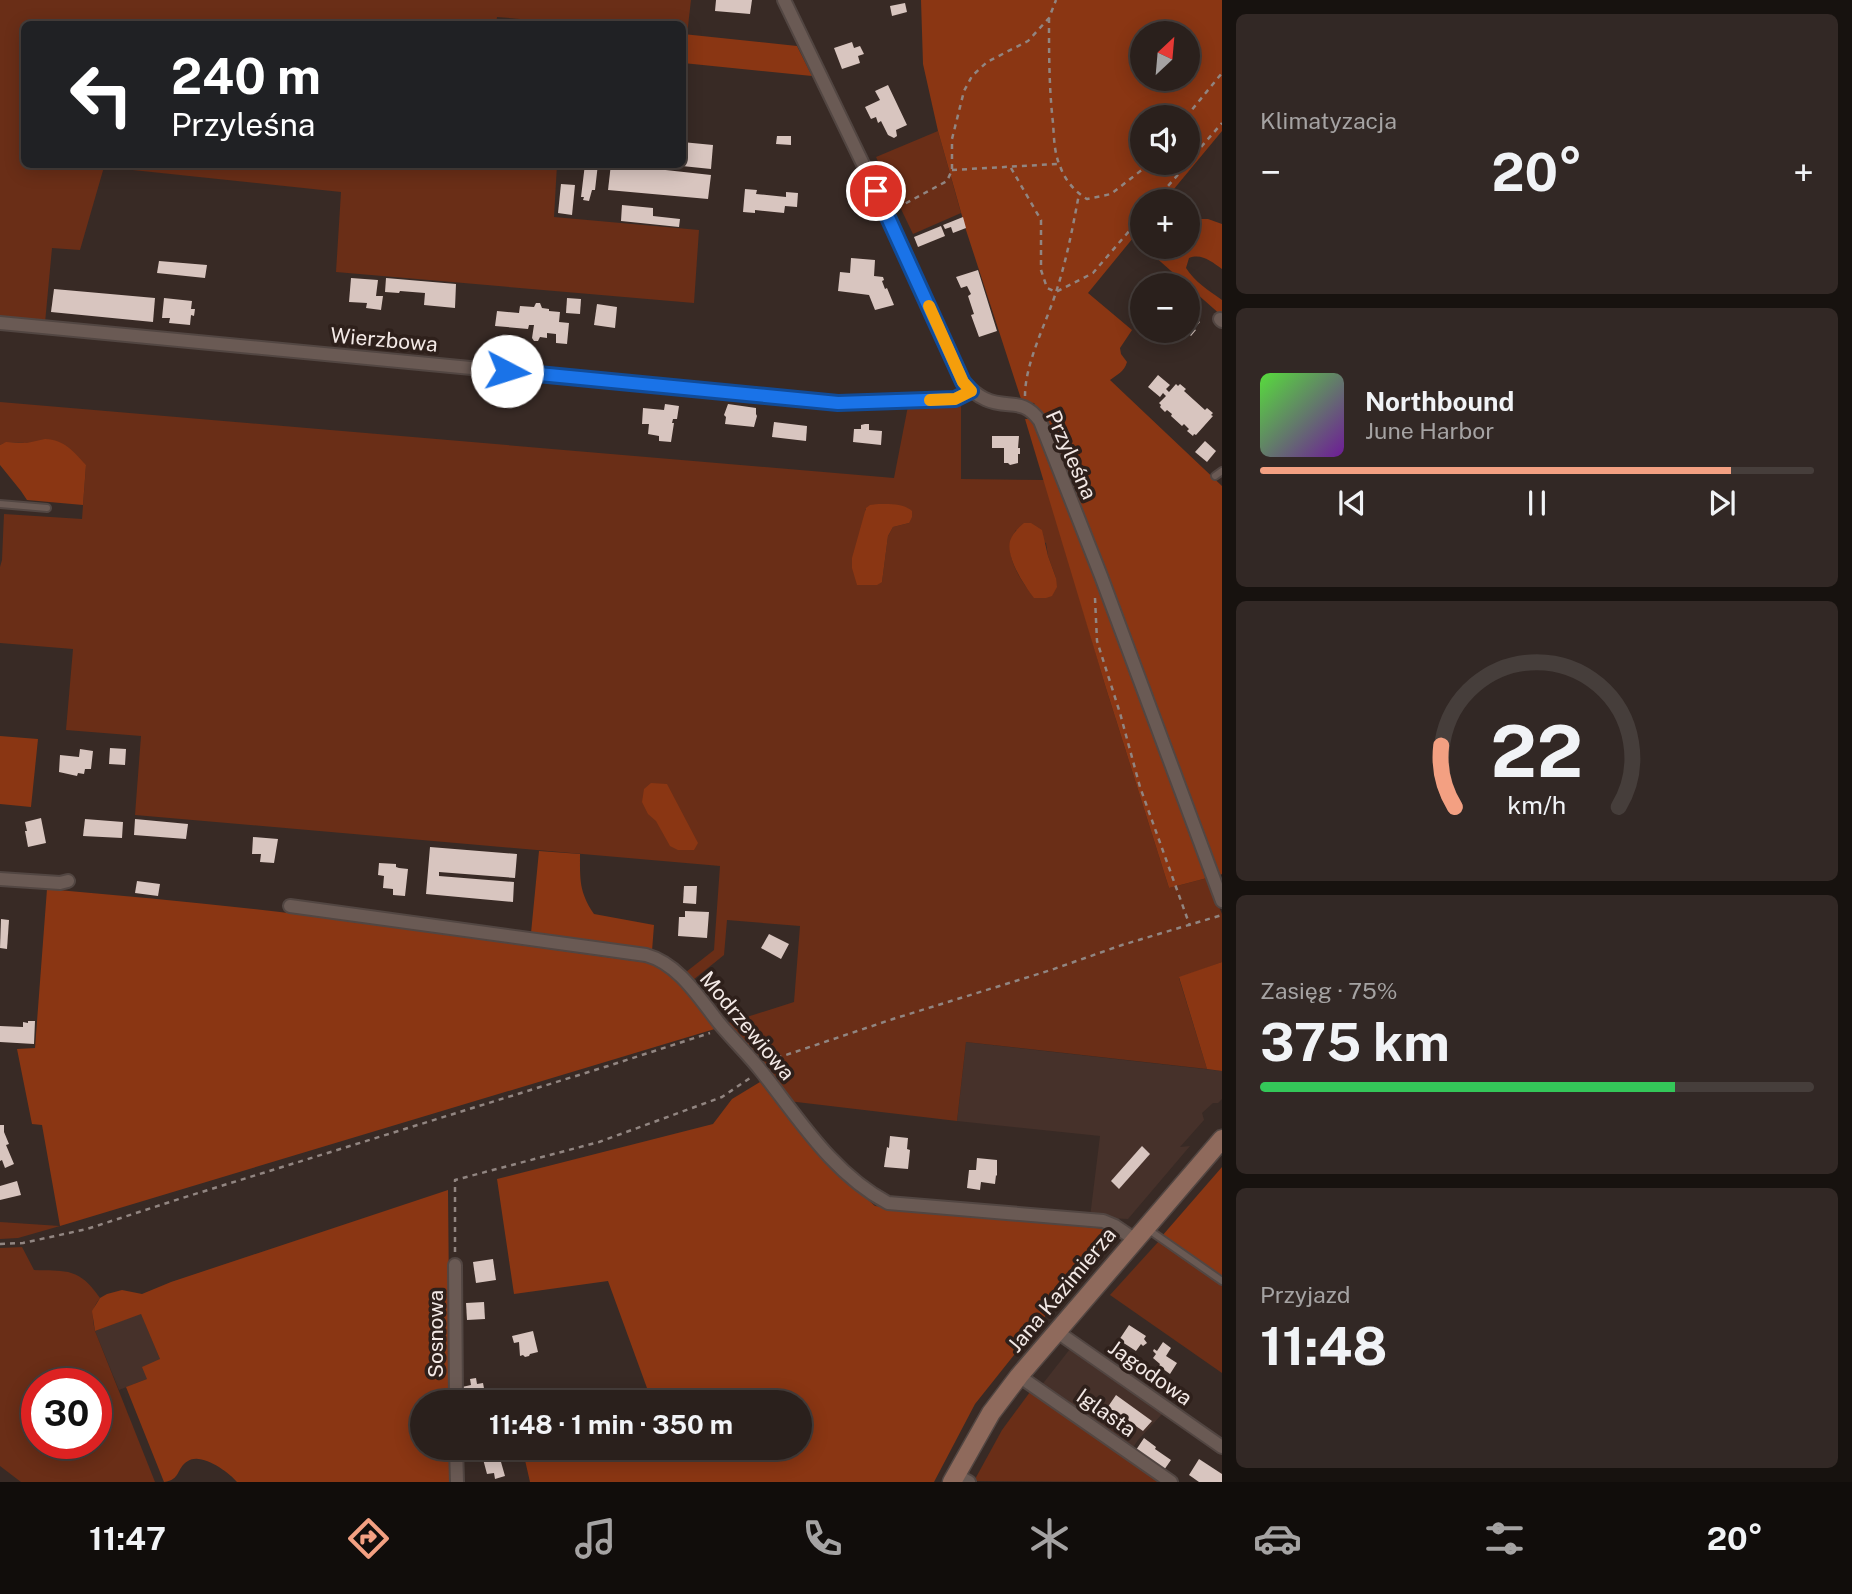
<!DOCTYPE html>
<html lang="pl">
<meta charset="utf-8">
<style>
body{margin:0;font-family:"Public Sans",sans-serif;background:#322825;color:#f1f3f6;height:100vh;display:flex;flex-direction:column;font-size:26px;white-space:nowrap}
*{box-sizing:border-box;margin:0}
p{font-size:23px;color:#a5a3a3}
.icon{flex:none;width:38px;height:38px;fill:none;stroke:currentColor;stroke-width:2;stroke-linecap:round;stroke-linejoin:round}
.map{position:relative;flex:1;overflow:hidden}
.drawer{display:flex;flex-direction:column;gap:14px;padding:14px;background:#17120f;width:630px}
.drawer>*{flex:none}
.guide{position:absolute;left:21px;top:21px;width:665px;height:147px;border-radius:10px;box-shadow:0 4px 18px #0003,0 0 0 2px #463e3b;background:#202124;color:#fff;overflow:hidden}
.needle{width:46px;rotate:26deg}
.buttons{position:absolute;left:1130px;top:21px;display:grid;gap:14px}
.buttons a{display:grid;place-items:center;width:70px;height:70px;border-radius:50%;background:#2a201c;box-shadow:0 4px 18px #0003,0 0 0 2px #463e3b;font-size:35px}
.speed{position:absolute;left:21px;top:1368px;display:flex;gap:14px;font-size:35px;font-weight:700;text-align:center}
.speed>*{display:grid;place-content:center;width:91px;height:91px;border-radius:50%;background:#2a201c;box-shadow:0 4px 18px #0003,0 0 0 2px #463e3b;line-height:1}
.speed .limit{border:10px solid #d22;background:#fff;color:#111}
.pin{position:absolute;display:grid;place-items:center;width:60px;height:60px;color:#fff;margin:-30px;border:4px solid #fff;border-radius:50%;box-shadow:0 2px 7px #0007}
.me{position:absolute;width:77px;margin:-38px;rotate:95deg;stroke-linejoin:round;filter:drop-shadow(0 0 5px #0008)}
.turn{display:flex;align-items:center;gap:24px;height:147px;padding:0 35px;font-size:32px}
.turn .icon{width:91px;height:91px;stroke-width:2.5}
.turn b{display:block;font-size:49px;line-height:60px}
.big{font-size:52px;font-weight:700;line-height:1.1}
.drawer .card{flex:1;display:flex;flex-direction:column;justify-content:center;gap:10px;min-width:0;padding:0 24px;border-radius:10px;background:#322825}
.drawer .dial{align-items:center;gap:0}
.dial svg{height:182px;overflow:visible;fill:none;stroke:#463e3b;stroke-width:7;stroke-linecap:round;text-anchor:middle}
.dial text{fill:#f1f3f6;stroke:none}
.song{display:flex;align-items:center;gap:21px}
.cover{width:84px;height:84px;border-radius:10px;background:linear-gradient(135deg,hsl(110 70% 55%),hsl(280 70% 35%))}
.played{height:7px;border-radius:4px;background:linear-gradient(90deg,#f3a082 85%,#463e3b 85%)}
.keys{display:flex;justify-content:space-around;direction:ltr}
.heat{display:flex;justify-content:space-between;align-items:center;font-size:38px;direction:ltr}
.charge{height:10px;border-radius:5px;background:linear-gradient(90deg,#34c759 75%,#463e3b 0)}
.trip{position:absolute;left:410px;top:1390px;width:402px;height:70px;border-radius:35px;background:#2a201c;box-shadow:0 4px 18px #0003,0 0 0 2px #463e3b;font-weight:700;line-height:70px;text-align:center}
.menu{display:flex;height:112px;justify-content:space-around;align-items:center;background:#110d0b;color:#a5a3a3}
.menu .icon{width:49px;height:49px}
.menu .current{color:#f3a082}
.menu b{font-size:32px;color:#f1f3f6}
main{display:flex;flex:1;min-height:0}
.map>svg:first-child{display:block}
</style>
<main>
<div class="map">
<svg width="1222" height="1482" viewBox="0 0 1222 1482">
<rect width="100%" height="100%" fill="#382a25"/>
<!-- built -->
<g fill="#46312a">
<polygon points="966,1042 1222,1071 1222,1099 1218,1103 1213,1103 1202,1113 1204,1120 1180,1147 1190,1146 1128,1219 1090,1217 1100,1136 957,1121"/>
<polygon points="141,1313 160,1359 147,1379 119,1390 95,1331"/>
<polygon points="1070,1349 1077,1351 1163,1413 1138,1440 1132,1449 1041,1386"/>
</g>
<!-- green -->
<g fill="#6a2e17" fill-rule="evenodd">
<polygon points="0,0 691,0 687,35 683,34 682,24 578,24 497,17 496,24 24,24 24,164 557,165 554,217 699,230 694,303 336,272 341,192 104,167 80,250 52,248 45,323 0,319"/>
<polygon points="938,131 961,213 913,234 876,157"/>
<path d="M0,402l894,76 14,-72 53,-1v74l84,1 60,205 64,203 38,-10 15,36v48l-43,16 28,91 -241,-27 -9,79 -169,-20 -60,-78 66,-21 6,-76 -73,-6 -3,35 -31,25 -7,-8 28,-22 6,-84 -585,-51 6,-79 -75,-6 7,-81 -73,-6v-76l2,-7 2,-46 78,5 4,-54c-21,-8 -65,-31 -86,-20zM865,509l44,14 -16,4 -5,9 -6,46zM1016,530l30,13 2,13 8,22 -21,20c-12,-14 -25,-33 -25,-52 0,-6 3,-11 6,-16z"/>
<polygon points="0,1222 60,1226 18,1238 0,1239"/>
<polygon points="1159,1241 1222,1286 1222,1373 1110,1295"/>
<path d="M22,1247l12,23c34,1 45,-2 66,28 -9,11 -8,20 -5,33l60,151h-134l-21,-16v-218zM37,1384h59v60h-59z"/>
<polygon points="1030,1392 1159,1482 974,1481 1002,1430"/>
</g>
<!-- forest -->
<g fill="#8a3613" fill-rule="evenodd">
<path d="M921,0h301v131l-58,70h-21v45l-10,-8 -45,55 44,37 -12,18 1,6 6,8c-3,10 -9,12 -17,18l112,106v388l-2,1 -177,-455 -9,-17 -12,-1 -56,-172 -28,-99 -15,-67zM1143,33h45v46h-45zM1143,117h45v46h-45z"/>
<polygon points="683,34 797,46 812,76 683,63"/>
<path d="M1188,219h20l14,5v45c-10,-7 -20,-16 -33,-11l-3,10c9,14 22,22 36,32v16l-78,-69h44z"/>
<polygon points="1025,419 1032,419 1066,502 1207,878 1169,888 1105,685"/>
<path d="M45,439c20,1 28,12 41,26l-3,40 -56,-5 -6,-9 -21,-26v-20l6,-3 21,1z"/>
<path d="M878,504c12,0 25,-1 34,7v6l-3,6 -16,4 -5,9 -6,46 -5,3h-20l-5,-17v-10l14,-50 4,-3z"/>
<path d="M1024,523h7l11,7 6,26 8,22 1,9 -5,9 -6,2h-12c-10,-13 -28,-40 -24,-57 3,-8 8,-13 14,-18z"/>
<polygon points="0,736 38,739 31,807 0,804"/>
<polygon points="651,783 667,784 698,843 694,850 678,850 670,846 656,821 648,814 642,802 644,789"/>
<path d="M539,851l41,3c0,25 -1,38 14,60l60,11 -2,26 -121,-18z"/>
<path d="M47,889c78,7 156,14 233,23 128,16 256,36 384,53l54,63 -658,198 -18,-101 -10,-1 -15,-75 18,-1z"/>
<polygon points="1222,962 1222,1071 1207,1069 1179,977"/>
<polygon points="760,1082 819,1155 875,1206 1106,1229 1110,1235 1110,1240 1037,1326 975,1404 934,1482 530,1482 522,1447 800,1447 800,1402 590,1402 647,1388 608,1281 514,1294 497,1179 713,1124 732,1099"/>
<polygon points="1222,1167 1222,1277 1162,1236"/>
<path d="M448,1190l2,212h-28v45h28v35h-213c-8,-10 -36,-30 -49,-21 -12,7 -7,19 -24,21l-38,-95 21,-8 -5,-12 18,-8 -19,-45 -46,17 -3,-20 8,-13 7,-4 15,-4 20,4 29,-12z"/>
</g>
<!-- building -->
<g fill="#d8c5bf">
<polygon points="716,0 752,0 750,14 715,11"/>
<polygon points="905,3 907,12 892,16 890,6"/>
<polygon points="852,42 854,48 860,46 864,54 858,56 860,63 842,69 834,48"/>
<polygon points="888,85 907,125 896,130 897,136 894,138 888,135 881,121 878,123 876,117 871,119 865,107 880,100 875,91"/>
<polygon points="777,136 791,136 791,145 776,144"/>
<polygon points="682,142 713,145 711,169 682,166"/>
<polygon points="585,164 598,164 595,190 592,190 589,201 583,200 584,197 581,197"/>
<polygon points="611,164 711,175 708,199 608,190"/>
<polygon points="561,184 575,185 572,215 558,213"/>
<polygon points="745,189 757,190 756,194 786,197 786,192 798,193 797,207 785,206 784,213 755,210 755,213 743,212"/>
<polygon points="622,205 653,208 653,216 680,219 679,227 621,221"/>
<polygon points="963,217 966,228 953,233 951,227 945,229 943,225"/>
<polygon points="941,226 945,236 918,247 914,237"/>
<polygon points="851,258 875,260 874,276 883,277 884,280 882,281 885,289 887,288 894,305 875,310 869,295 838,291 840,272 850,273"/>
<polygon points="159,261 207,265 205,278 157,273"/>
<polygon points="978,270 997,331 979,337 971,315 974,314 968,296 971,294 967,286 961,288 956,277"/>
<polygon points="351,278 378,280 376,296 383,296 381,310 366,308 367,303 349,302"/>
<polygon points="386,278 456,284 455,308 424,305 425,293 400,291 399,293 385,292"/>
<polygon points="54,289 155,298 153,322 51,312"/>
<polygon points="164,298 192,301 191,309 195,309 194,316 191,315 190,325 169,323 170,318 162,318"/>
<polygon points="567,298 581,299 580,314 566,313"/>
<polygon points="536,303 540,303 542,308 549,309 549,311 560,312 559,322 569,323 567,344 556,343 556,334 547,333 547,338 540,337 538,341 534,341 532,338 534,325 529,325 528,329 495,326 497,311 519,313 520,306 534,307"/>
<polygon points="597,304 617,307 615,328 594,325"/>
<polygon points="1188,312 1200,322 1194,329 1196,330 1191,336 1189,334 1188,336 1181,331 1188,331"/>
<polygon points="1158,375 1170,385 1166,389 1169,392 1176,384 1178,386 1180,384 1186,389 1184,391 1205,410 1207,408 1213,413 1211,415 1213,416 1196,435 1194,434 1193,436 1187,431 1189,429 1184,424 1182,426 1171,416 1172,414 1167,410 1165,412 1160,407 1161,405 1159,403 1166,396 1163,393 1160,397 1148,387"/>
<polygon points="665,404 679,406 677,419 673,419 672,423 674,423 671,442 659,441 659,436 648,434 649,424 642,424 643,408 664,410"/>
<polygon points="728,404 756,408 756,414 757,416 754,427 725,424 726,417 724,415"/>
<polygon points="774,422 807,426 806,441 772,437"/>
<polygon points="865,424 869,424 869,430 882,431 881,445 853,442 854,429 861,429 861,425"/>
<polygon points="992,436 1019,436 1018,448 1020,448 1020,454 1018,454 1018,463 1010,465 1008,463 1004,463 1004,448 992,448"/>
<polygon points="1205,441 1216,451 1207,462 1195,452"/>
<polygon points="110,748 126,749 125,765 109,764"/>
<polygon points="80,749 93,751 91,769 85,769 84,774 78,773 77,776 59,772 60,755 79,757"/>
<polygon points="41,818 46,843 28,847 25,831 27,831 25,822"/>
<polygon points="85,819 123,822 122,838 83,836"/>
<polygon points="135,819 188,824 186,839 134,835"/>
<polygon points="253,837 278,839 274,863 260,862 261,854 252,854"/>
<polygon points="430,847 517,854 515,878 439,872 439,876 514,882 513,902 426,894"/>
<polygon points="379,863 396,864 396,867 399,868 408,869 405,896 393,895 393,889 383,888 384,876 378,875"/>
<polygon points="137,881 160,884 158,896 135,893"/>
<polygon points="684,886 697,886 696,904 683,903"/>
<polygon points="685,911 709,912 707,938 678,936 679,917 685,917"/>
<polygon points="1,919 9,920 7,949 0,948"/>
<polygon points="769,934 789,944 781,959 761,948"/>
<polygon points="28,1021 35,1021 34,1044 0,1042 0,1026 23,1027 23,1022 28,1023"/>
<polygon points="0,1125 4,1125 4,1132 9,1144 6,1145 14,1164 5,1168 2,1160 0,1161"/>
<polygon points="890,1136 908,1138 907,1149 910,1150 908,1169 884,1167 887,1147 889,1148"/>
<polygon points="1142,1146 1150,1154 1119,1189 1111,1181"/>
<polygon points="977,1158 997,1160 997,1176 996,1175 995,1184 981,1182 980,1190 967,1188 969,1170 976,1170"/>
<polygon points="17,1181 21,1195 0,1200 0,1186"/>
<polygon points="493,1259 496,1280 476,1283 473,1262"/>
<polygon points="484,1302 485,1319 467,1320 466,1303"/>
<polygon points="1129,1325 1146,1336 1144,1339 1147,1343 1143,1346 1141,1344 1136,1351 1119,1340"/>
<polygon points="533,1331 538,1352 530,1354 529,1356 525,1357 523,1355 520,1356 519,1342 514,1343 512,1336"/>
<polygon points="1163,1342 1171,1348 1166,1356 1177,1363 1170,1374 1159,1366 1160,1364 1153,1358 1156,1354 1153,1351 1154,1349 1157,1351"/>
<polygon points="476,1378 477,1384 483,1383 486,1399 465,1402 462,1387 471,1385 470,1379"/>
<polygon points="1116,1395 1152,1421 1143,1431 1133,1424 1125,1434 1101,1417"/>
<polygon points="1144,1438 1156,1447 1155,1449 1171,1460 1164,1470 1136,1450"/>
<polygon points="499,1455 505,1476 495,1479 494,1473 487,1474 483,1459"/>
<polygon points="1199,1459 1222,1474 1222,1482 1199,1482 1189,1475"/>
</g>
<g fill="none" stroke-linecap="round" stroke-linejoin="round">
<!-- lane casing -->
<g stroke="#524642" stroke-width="10">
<g id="lane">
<polyline points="1215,476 1222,471"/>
<polyline points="0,504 47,508"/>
<polyline points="1149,1230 1222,1281"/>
</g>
</g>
<!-- street casing -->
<g stroke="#524642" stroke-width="16">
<g id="street">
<path d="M784,0l103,214 76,168c7,7 13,13 22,17 23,11 37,-3 55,22l61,155 121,325"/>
<polyline points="1220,319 1222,321"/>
<polyline points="0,323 838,403 955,399 971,391"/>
<polyline points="0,879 60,883 68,881"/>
<path d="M290,906l356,49c33,9 53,43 73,68 14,17 30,32 43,49 37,47 71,102 126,131l215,18 12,5 19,13"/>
<polyline points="455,1265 456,1402"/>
<polyline points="1056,1331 1222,1447"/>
<polyline points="1019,1376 1171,1482"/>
<polyline points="456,1447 457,1482"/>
<polyline points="956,1475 969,1482"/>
</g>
</g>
<!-- secondary casing -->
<g stroke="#524642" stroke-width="21">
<polyline id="secondary" points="952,1482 991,1413 1019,1376 1222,1139"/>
</g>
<!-- path -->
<g stroke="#918581" stroke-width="2.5" stroke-dasharray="5 5" stroke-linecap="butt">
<path d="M1049,18c0,35 0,70 4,105 1,13 1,30 7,43 5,14 14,25 27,33l24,-5 32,-25 5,-6"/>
<polyline points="1186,117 1222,73"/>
<polyline points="1188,162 1222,123"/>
<polyline points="1011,168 1041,220 1041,270 1047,288 1056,292 1093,273 1143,215"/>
<polyline points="952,170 1057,164"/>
<polyline points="1155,201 1188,163"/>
<polyline points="897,208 947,181 952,170 952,139 964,91 972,76 987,62 1028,41 1049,18 1056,0"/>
<path d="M1025,396c0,-34 22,-74 32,-107 10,-31 16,-63 22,-95"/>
<polyline points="1095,598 1097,641 1120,713 1140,787 1190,926"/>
<polyline points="769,1064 774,1059 893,1019 1051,970 1122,945 1222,915"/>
<polyline points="0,1244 23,1243 87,1229 179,1199 608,1066 710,1033"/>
<polyline points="455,1252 455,1180 599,1142 722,1097 750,1078"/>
</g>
<!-- lane -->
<use href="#lane" stroke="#6a5a54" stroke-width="6"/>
<!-- street -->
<use href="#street" stroke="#6a5a54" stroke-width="12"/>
<!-- secondary -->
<use href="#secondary" stroke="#8f6a5c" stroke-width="18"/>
</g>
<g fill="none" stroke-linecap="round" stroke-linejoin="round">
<!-- route casing -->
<g stroke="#114b97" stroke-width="18">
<polyline id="route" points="507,371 838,403 955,399 971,391 963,382 876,191"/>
</g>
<!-- route -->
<use href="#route" stroke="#1a73e8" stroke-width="12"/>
<!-- slow -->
<polyline stroke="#f59e0b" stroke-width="12" points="929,306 963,382 971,391 955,399 930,400"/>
</g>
<g text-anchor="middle" stroke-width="7" stroke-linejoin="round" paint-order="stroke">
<!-- street labels -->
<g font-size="21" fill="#f3e9e6" stroke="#2e201b">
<text transform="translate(384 340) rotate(5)" y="7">Wierzbowa</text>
<text transform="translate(1071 455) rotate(66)" y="7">Przyleśna</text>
<text transform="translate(747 1026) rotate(50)" y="7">Modrzewiowa</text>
<text transform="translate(1062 1290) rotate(-50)" y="7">Jana Kazimierza</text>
<text transform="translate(436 1334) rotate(-90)" y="7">Sosnowa</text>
<text transform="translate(1150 1373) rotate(35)" y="7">Jagodowa</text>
<text transform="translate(1106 1413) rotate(35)" y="7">Iglasta</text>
</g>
</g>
</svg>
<div class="buttons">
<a><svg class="needle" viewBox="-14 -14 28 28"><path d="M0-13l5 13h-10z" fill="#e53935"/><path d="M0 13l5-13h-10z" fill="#a5a3a3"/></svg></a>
<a><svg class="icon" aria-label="sound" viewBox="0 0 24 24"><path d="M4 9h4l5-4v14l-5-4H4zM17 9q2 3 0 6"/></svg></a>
<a>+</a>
<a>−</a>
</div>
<div class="speed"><div class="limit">30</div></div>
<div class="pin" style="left:876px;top:191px;background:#d93025"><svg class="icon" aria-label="arrive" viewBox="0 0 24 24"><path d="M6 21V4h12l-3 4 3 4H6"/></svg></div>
<svg class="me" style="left:507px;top:371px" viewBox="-20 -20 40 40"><circle r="19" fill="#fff"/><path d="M0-13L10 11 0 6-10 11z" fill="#1a73e8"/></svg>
<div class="trip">11:48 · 1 min · 350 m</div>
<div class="guide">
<div class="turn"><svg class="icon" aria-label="left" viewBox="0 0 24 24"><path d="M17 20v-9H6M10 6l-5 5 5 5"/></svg><div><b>240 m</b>Przyleśna</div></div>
</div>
</div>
<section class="drawer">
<div class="card"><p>Klimatyzacja</p>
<div class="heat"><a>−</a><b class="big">20°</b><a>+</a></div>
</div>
<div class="card">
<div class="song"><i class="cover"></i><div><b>Northbound</b><p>June Harbor</p></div></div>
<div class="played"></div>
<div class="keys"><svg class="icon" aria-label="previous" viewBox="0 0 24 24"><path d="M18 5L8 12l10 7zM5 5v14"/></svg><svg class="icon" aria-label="pause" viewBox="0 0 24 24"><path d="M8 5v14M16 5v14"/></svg><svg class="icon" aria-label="next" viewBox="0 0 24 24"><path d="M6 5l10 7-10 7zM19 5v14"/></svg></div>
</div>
<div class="card dial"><svg viewBox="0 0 100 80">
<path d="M14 69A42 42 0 1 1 86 69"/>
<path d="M14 69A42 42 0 0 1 8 42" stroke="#f3a082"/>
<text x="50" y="56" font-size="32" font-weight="700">22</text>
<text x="50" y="72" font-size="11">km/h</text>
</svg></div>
<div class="card"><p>Zasięg · 75%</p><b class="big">375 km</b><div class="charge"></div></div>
<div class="card"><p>Przyjazd</p><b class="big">11:48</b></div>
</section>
</main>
<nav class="menu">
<b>11:47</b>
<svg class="icon current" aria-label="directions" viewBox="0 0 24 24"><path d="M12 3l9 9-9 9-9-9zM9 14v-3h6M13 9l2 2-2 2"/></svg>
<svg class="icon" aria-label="music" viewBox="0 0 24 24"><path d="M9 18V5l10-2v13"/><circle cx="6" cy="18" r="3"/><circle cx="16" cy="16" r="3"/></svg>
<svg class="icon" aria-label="phone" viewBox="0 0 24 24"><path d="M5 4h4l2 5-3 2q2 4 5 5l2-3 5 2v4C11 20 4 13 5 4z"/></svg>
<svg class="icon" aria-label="climate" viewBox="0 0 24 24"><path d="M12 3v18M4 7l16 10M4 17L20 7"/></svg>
<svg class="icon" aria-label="car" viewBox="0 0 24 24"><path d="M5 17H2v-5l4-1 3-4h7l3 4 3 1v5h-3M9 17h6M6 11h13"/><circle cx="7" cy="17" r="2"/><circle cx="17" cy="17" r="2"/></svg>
<svg class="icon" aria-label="filters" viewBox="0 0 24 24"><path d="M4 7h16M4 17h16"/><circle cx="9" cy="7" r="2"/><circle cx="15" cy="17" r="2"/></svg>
<b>20°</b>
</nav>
